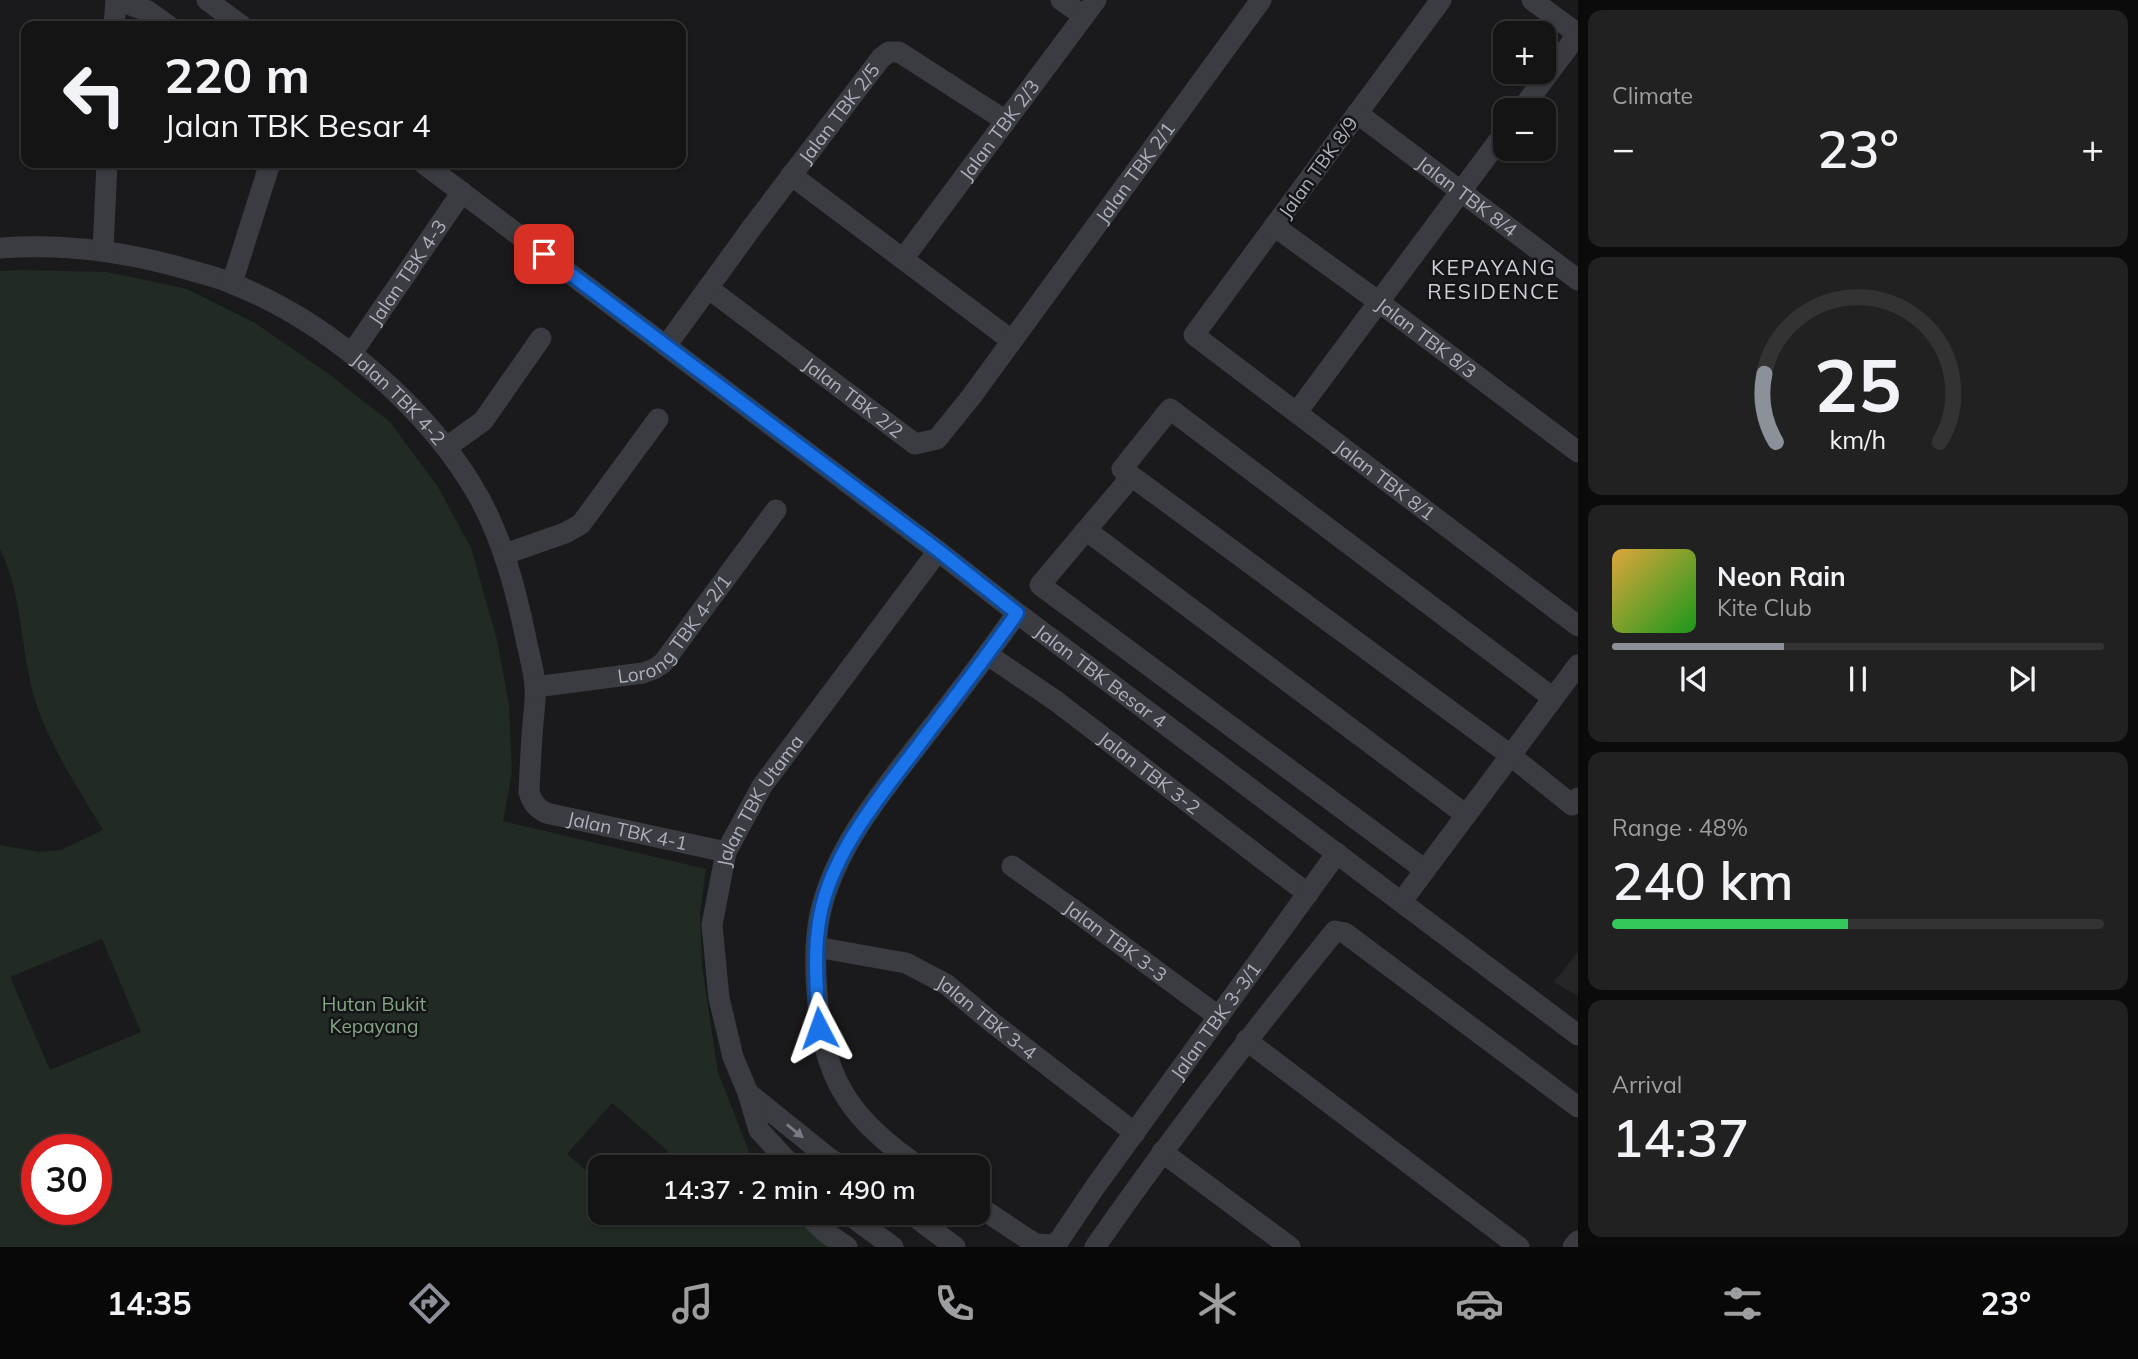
<!DOCTYPE html>
<meta charset="utf-8">
<style>
body{margin:0;font-family:Mulish,sans-serif;background:#212122;color:#f1f3f6;height:100vh;display:flex;flex-direction:column;font-size:26px;white-space:nowrap}
*{box-sizing:border-box;margin:0}
p{font-size:23px;color:#9d9ea0}
.icon{flex:none;width:38px;height:38px;fill:none;stroke:currentColor;stroke-width:2;stroke-linecap:round;stroke-linejoin:round}
.map{position:relative;flex:1;overflow:hidden}
.side{display:flex;flex-direction:column;gap:10px;padding:10px;background:#0b0b0c;width:560px}
.side>*{flex:none}
.banner{position:absolute;left:21px;top:21px;width:665px;height:147px;border-radius:14px;box-shadow:0 2px 5px #0004,0 0 0 2px #333334;background:#141415;color:#f1f3f6;overflow:hidden}
.buttons{position:absolute;left:1493px;top:21px;display:grid;gap:14px}
.buttons a{display:grid;place-items:center;width:63px;height:63px;border-radius:14px;background:#141415;box-shadow:0 2px 5px #0004,0 0 0 2px #333334;font-size:35px}
.speed{position:absolute;left:21px;top:1134px;display:flex;gap:14px;font-size:35px;font-weight:700;text-align:center}
.speed>*{display:grid;place-content:center;width:91px;height:91px;border-radius:50%;background:#141415;box-shadow:0 2px 5px #0004,0 0 0 2px #333334;line-height:1}
.speed .limit{border:10px solid #d22;background:#fff;color:#111}
.pin{position:absolute;display:grid;place-items:center;width:60px;height:60px;color:#fff;margin:-30px;border-radius:14px;box-shadow:0 4px 10px #0006}
.me{position:absolute;width:77px;margin:-38px;rotate:356deg;stroke-linejoin:round;filter:drop-shadow(0 0 5px #0008)}
.turn{display:flex;align-items:center;gap:24px;height:147px;padding:0 28px;font-size:32px}
.turn .icon{width:91px;height:91px;stroke-width:2.5}
.turn b{display:block;font-size:49px;line-height:60px}
.big{font-size:52px;font-weight:600;line-height:1.1}
.side .widget{flex:1;display:flex;flex-direction:column;justify-content:center;gap:10px;min-width:0;padding:0 24px;border-radius:14px;background:#212122}
.side .dial{align-items:center;gap:0}
.dial svg{height:182px;overflow:visible;fill:none;stroke:#333334;stroke-width:7;stroke-linecap:round;text-anchor:middle}
.dial text{fill:#f1f3f6;stroke:none}
.song{display:flex;align-items:center;gap:21px}
.cover{width:84px;height:84px;border-radius:10px;background:linear-gradient(135deg,hsl(40 70% 55%),hsl(120 70% 35%))}
.played{height:7px;border-radius:4px;background:linear-gradient(90deg,#8c9099 35%,#333334 35%)}
.keys{display:flex;justify-content:space-around;direction:ltr}
.heat{display:flex;justify-content:space-between;align-items:center;font-size:38px;direction:ltr}
.charge{height:10px;border-radius:5px;background:linear-gradient(90deg,#34c759 48%,#333334 0)}
.trip{position:absolute;left:588px;top:1155px;width:402px;height:70px;border-radius:14px;background:#141415;box-shadow:0 2px 5px #0004,0 0 0 2px #333334;font-weight:600;line-height:70px;text-align:center}
.tabs{display:flex;height:112px;justify-content:space-around;align-items:center;background:#080808;color:#9d9ea0}
.tabs .icon{width:49px;height:49px}
.tabs .selected{color:#8c9099}
.tabs b{font-size:32px;color:#f1f3f6}
main{display:flex;flex:1;min-height:0}
.map>svg:first-child{display:block}
</style>
<main>
<div class="map">
<svg width="1578" height="1247" viewBox="0 0 1578 1247">
<rect width="100%" height="100%" fill="#1a1a1c"/>
<!-- built -->
<polygon fill="#262629" points="1578,952 1578,996 1554,982"/>
<!-- green -->
<path fill="#212a23" fill-rule="evenodd" d="M21,270l86,2 80,17 68,34 74,51 61,48 48,65 33,61 26,92 12,65 3,67 -9,49 203,48 -6,44 2,53 16,106 37,95h-101l14,-16 -56,-48 -45,51 33,29v30h185l49,34h-834v-402l40,7 21,-2 42,-20c-23,-39 -51,-80 -66,-124 -17,-51 -13,-108 -37,-157v-278zM102,939l39,93 -91,38 -40,-93zM37,1150h59v59h-59z"/>
<g fill="none" stroke-linecap="round" stroke-linejoin="round">
<!-- minor -->
<g stroke="#3b3c41" stroke-width="21">
<polyline points="116,0 148,11 169,26"/>
<polyline points="207,0 242,26"/>
<polyline points="1061,0 1084,16"/>
<path id="s1" d="M1441,0l-247,335 384,291"/>
<polyline points="1532,0 1578,34"/>
<polyline points="114,26 116,0"/>
<polyline points="1521,110 1578,34"/>
<path id="s2" d="M1357,113l221,167"/>
<path id="s3" d="M423,163l515,388 79,62 561,422"/>
<polyline points="791,175 1011,340"/>
<path id="s4" d="M1274,226l105,76 199,150"/>
<path id="s5" d="M0,248c66,-5 130,4 193,23 13,4 27,7 40,13 95,37 198,126 247,215 23,43 35,88 45,135 3,17 9,35 10,52 1,12 -1,25 -2,37 -2,23 -3,46 -4,69 3,11 7,15 17,21l180,39"/>
<polyline points="103,250 107,163"/>
<path id="s6" d="M903,259l193,-259"/>
<polyline points="232,283 270,163"/>
<path id="s7" d="M708,288l207,156 22,-5 34,-42 290,-397"/>
<path id="s8" d="M666,346l87,-120 128,-168 8,-6h10l107,69"/>
<path id="s9" d="M352,353l110,-161"/>
<polyline points="1297,412 1505,132"/>
<polyline points="447,447 483,421 541,338"/>
<polyline points="1131,477 1040,585 1425,870"/>
<polyline points="1086,530 1466,815"/>
<polyline points="505,554 565,533 581,524 658,419"/>
<path id="s10" d="M988,655l68,46 252,193"/>
<path id="s11" d="M535,687l108,-14 11,-4 9,-6 113,-153"/>
<polyline points="1553,698 1170,409 1122,469 1510,755 1572,805 1578,798"/>
<path id="s12" d="M1012,866l62,44 145,107"/>
<polyline points="1402,901 1578,665"/>
<path id="s13" d="M816,947l90,16 40,21 48,40 141,109"/>
<polyline points="1246,1040 1519,1247"/>
<polyline points="748,1093 830,1159 843,1167"/>
<polyline points="1162,1152 1290,1247"/>
<path id="s14" d="M793,1167l-34,-37 -11,-37 -15,-36 -14,-59 -7,-73 14,-73 36,-66 176,-235"/>
<path d="M920,1167c-64,-43 -96,-84 -102,-163 -3,-30 -4,-61 2,-90 15,-66 61,-121 101,-173 33,-42 65,-84 96,-128"/>
<path id="s15" d="M978,1206l48,32 10,6 18,1 6,-6 35,-52 242,-334"/>
<polyline points="805,1213 825,1232 847,1247"/>
<polyline points="847,1213 893,1247"/>
<polyline points="910,1213 955,1247"/>
<path d="M1095,1247c76,-109 156,-213 240,-316l10,2 233,174"/>
<polyline points="1573,1247 1578,1241"/>
</g>
</g>
<!-- one-way arrows -->
<defs><path id="oneway-solid" d="M-6-.8H1V-3.2L6.5 0L1 3.2V.8H-6Z" transform="scale(1.75)"/></defs>
<use fill="#797c85" href="#oneway-solid" transform="translate(795 1131) rotate(39)"/>
<g fill="none" stroke-linecap="round" stroke-linejoin="round">
<!-- route casing -->
<g stroke="#114b97" stroke-width="18">
<path id="route" d="M544,254l395,297 78,62c-32,46 -66,89 -99,133 -38,50 -86,106 -98,170 -7,37 -3,74 -1,112"/>
</g>
<!-- route -->
<use href="#route" stroke="#1a73e8" stroke-width="12"/>
</g>
<g text-anchor="middle" stroke-width="5" stroke-linejoin="round" paint-order="stroke">
<!-- street labels -->
<g font-size="19" fill="#acb1bc" stroke="#151517">
<text dy="7" stroke="none"><textPath href="#s8" startOffset="290">Jalan TBK 2/5</textPath></text>
<text dy="7" stroke="none"><textPath href="#s6" startOffset="161">Jalan TBK 2/3</textPath></text>
<text transform="translate(1318 167) rotate(-54)" y="7">Jalan TBK 8/9</text>
<text dy="7" stroke="none"><textPath href="#s7" startOffset="614">Jalan TBK 2/1</textPath></text>
<text dy="7" stroke="none"><textPath href="#s2" startOffset="138">Jalan TBK 8/4</textPath></text>
<text dy="7" stroke="none"><textPath href="#s9" startOffset="98">Jalan TBK 4-3</textPath></text>
<text dy="7" stroke="none"><textPath href="#s4" startOffset="189">Jalan TBK 8/3</textPath></text>
<text dy="7" stroke="none"><textPath href="#s7" startOffset="182">Jalan TBK 2/2</textPath></text>
<text dy="7" stroke="none"><textPath href="#s5" startOffset="441">Jalan TBK 4-2</textPath></text>
<text dy="7" stroke="none"><textPath href="#s1" startOffset="656">Jalan TBK 8/1</textPath></text>
<text dy="7" stroke="none"><textPath href="#s11" startOffset="161">Lorong TBK 4-2/1</textPath></text>
<text dy="7" stroke="none"><textPath href="#s3" startOffset="850">Jalan TBK Besar 4</textPath></text>
<text dy="7" stroke="none"><textPath href="#s10" startOffset="200">Jalan TBK 3-2</textPath></text>
<text dy="7" stroke="none"><textPath href="#s14" startOffset="397">Jalan TBK Utama</textPath></text>
<text dy="7" stroke="none"><textPath href="#s5" startOffset="984">Jalan TBK 4-1</textPath></text>
<text dy="7" stroke="none"><textPath href="#s12" startOffset="128">Jalan TBK 3-3</textPath></text>
<text dy="7" stroke="none"><textPath href="#s13" startOffset="189">Jalan TBK 3-4</textPath></text>
<text dy="7" stroke="none"><textPath href="#s15" startOffset="364">Jalan TBK 3-3/1</textPath></text>
</g>
<!-- park labels -->
<g font-size="19" fill="#83a785" stroke="#151517">
<text x="374" y="1011">Hutan Bukit<tspan x="374" dy="22">Kepayang</tspan></text>
</g>
<!-- neighbourhood labels -->
<g font-size="21" letter-spacing="2" fill="#cdd0d8" stroke="#151517">
<text x="1494" y="275">KEPAYANG<tspan x="1494" dy="24">RESIDENCE</tspan></text>
</g>
</g>
</svg>
<div class="buttons">
<a>+</a>
<a>−</a>
</div>
<div class="speed"><div class="limit">30</div></div>
<div class="pin" style="left:544px;top:254px;background:#d93025"><svg class="icon" aria-label="arrive" viewBox="0 0 24 24"><path d="M6 21V4h12l-3 4 3 4H6"/></svg></div>
<svg class="me" style="left:819px;top:1028px" viewBox="-20 -20 40 40"><path d="M0-17L14 15 0 8-14 15z" fill="#1a73e8" stroke="#fff" stroke-width="4"/></svg>
<div class="trip">14:37 · 2 min · 490 m</div>
<div class="banner">
<div class="turn"><svg class="icon" aria-label="left" viewBox="0 0 24 24"><path d="M17 20v-9H6M10 6l-5 5 5 5"/></svg><div><b>220 m</b>Jalan TBK Besar 4</div></div>
</div>
</div>
<section class="side">
<div class="widget"><p>Climate</p>
<div class="heat"><a>−</a><b class="big">23°</b><a>+</a></div>
</div>
<div class="widget dial"><svg viewBox="0 0 100 80">
<path d="M14 69A42 42 0 1 1 86 69"/>
<path d="M14 69A42 42 0 0 1 9 39" stroke="#8c9099"/>
<text x="50" y="56" font-size="32" font-weight="700">25</text>
<text x="50" y="72" font-size="11">km/h</text>
</svg></div>
<div class="widget">
<div class="song"><i class="cover"></i><div><b>Neon Rain</b><p>Kite Club</p></div></div>
<div class="played"></div>
<div class="keys"><svg class="icon" aria-label="previous" viewBox="0 0 24 24"><path d="M18 5L8 12l10 7zM5 5v14"/></svg><svg class="icon" aria-label="pause" viewBox="0 0 24 24"><path d="M8 5v14M16 5v14"/></svg><svg class="icon" aria-label="next" viewBox="0 0 24 24"><path d="M6 5l10 7-10 7zM19 5v14"/></svg></div>
</div>
<div class="widget"><p>Range · 48%</p><b class="big">240 km</b><div class="charge"></div></div>
<div class="widget"><p>Arrival</p><b class="big">14:37</b></div>
</section>
</main>
<nav class="tabs">
<b>14:35</b>
<svg class="icon selected" aria-label="directions" viewBox="0 0 24 24"><path d="M12 3l9 9-9 9-9-9zM9 14v-3h6M13 9l2 2-2 2"/></svg>
<svg class="icon" aria-label="music" viewBox="0 0 24 24"><path d="M9 18V5l10-2v13"/><circle cx="6" cy="18" r="3"/><circle cx="16" cy="16" r="3"/></svg>
<svg class="icon" aria-label="phone" viewBox="0 0 24 24"><path d="M5 4h4l2 5-3 2q2 4 5 5l2-3 5 2v4C11 20 4 13 5 4z"/></svg>
<svg class="icon" aria-label="climate" viewBox="0 0 24 24"><path d="M12 3v18M4 7l16 10M4 17L20 7"/></svg>
<svg class="icon" aria-label="car" viewBox="0 0 24 24"><path d="M5 17H2v-5l4-1 3-4h7l3 4 3 1v5h-3M9 17h6M6 11h13"/><circle cx="7" cy="17" r="2"/><circle cx="17" cy="17" r="2"/></svg>
<svg class="icon" aria-label="filters" viewBox="0 0 24 24"><path d="M4 7h16M4 17h16"/><circle cx="9" cy="7" r="2"/><circle cx="15" cy="17" r="2"/></svg>
<b>23°</b>
</nav>
